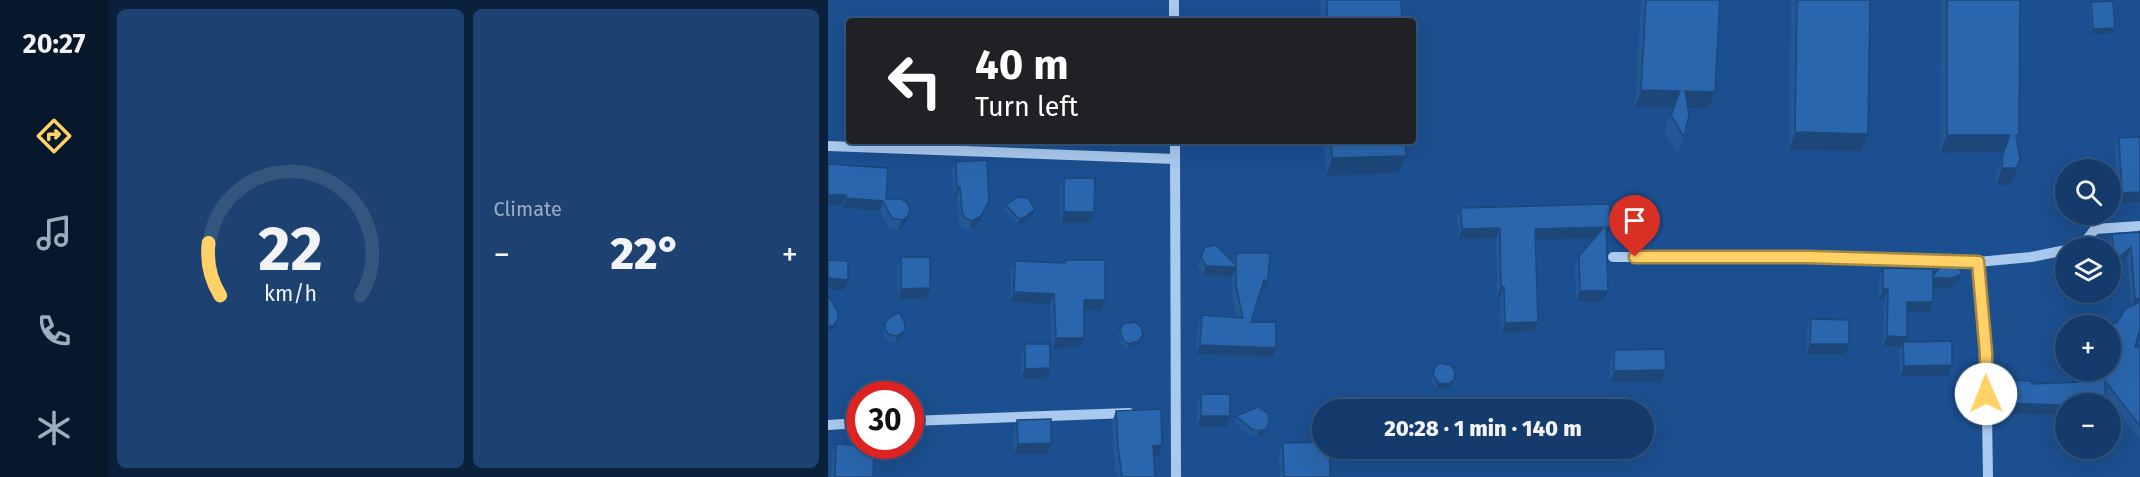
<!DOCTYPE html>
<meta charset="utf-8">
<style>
body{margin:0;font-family:"Fira Sans",sans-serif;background:#1d4271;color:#f1f3f6;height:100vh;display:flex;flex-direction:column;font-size:22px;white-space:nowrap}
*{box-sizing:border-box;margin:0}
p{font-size:20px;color:#9dadc1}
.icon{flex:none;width:33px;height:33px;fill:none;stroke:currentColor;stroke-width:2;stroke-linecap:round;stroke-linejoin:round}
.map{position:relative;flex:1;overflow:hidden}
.drawer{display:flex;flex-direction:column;gap:9px;padding:9px;background:#0b203b;width:720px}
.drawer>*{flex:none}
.banner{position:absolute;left:18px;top:18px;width:570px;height:126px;border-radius:6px;box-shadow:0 6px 24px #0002,0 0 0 2px #33557e;background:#202124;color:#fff;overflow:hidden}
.tools{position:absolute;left:1227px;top:159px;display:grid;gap:12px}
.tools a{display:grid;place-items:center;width:66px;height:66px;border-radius:50%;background:#143b6b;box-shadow:0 6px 24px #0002,0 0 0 2px #33557e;font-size:30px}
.speed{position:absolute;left:18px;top:381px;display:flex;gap:12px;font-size:30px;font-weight:700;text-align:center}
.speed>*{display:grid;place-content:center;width:78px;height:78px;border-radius:50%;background:#143b6b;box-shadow:0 6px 24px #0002,0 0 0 2px #33557e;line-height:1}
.speed .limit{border:9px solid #d22;background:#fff;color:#111}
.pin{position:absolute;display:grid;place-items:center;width:51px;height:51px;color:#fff;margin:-62px -26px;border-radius:50% 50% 50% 0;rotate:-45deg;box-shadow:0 0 6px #0007}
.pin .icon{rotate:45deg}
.me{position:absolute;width:66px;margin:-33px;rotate:359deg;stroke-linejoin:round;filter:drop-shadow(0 0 4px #0008)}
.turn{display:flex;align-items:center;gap:21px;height:126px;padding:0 30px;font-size:27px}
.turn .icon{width:78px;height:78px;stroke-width:2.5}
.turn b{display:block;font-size:42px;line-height:51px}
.big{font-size:45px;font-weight:800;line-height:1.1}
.drawer .widget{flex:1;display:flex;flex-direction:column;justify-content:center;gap:9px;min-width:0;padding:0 21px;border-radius:9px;background:#1d4271}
.drawer .dial{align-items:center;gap:0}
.dial svg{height:156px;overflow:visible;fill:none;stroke:#33557e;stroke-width:7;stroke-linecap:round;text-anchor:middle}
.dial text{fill:#f1f3f6;stroke:none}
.heat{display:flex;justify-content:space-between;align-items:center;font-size:33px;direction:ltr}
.drawer .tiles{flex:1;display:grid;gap:9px;grid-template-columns:repeat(2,1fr)}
.trip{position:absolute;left:484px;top:399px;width:342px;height:60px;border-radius:30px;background:#143b6b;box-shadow:0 6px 24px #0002,0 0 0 2px #33557e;font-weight:800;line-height:60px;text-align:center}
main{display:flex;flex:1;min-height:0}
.tabs{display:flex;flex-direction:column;width:108px;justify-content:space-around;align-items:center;background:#08182b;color:#9dadc1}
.tabs .icon{width:42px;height:42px}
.tabs .selected{color:#ffd166}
.tabs b{font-size:27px;color:#f1f3f6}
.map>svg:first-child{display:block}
</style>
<main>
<nav class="tabs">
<b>20:27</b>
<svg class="icon selected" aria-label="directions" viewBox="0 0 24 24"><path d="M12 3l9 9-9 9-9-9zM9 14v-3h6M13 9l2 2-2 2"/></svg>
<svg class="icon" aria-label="music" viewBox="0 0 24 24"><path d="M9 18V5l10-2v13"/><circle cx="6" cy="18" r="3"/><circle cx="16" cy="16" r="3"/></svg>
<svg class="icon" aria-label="phone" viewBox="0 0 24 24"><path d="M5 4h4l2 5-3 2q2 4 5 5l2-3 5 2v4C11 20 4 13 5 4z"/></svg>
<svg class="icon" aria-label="climate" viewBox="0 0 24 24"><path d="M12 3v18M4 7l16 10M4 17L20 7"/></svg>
</nav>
<section class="drawer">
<div class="tiles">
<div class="widget dial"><svg viewBox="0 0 100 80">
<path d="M14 69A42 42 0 1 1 86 69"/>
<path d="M14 69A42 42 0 0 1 8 42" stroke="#ffd166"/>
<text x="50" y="56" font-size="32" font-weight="700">22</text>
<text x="50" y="72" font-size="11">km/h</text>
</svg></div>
<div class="widget"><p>Climate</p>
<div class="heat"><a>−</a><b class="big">22°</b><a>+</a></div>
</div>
</div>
</section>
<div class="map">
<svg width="1312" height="477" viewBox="0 0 1312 477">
<rect width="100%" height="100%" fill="#1b4f8f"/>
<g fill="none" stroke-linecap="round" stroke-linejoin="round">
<!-- minor -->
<g stroke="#a9c9ee" stroke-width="10">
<polyline points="346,0 346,21"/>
<polyline points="347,141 348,477"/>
<polyline points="0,146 347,159"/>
<polyline points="1248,248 1254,246 1267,229 1312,226"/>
<polyline points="785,257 980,257 1150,262 1203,257 1238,250"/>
<polyline points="1150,262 1158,353 1160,477"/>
<polyline points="82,421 301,413"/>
<polyline points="0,425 32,423"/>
</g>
</g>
<!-- wall -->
<g fill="#245895">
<polygon points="492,0 573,0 574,21 492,21"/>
<polygon points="813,0 892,0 887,92 880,109 860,109 856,137 850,154 836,132 845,108 807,107"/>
<polygon points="963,0 1042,0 1040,134 1033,151 961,150"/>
<polygon points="1113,0 1192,0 1191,135 1189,141 1192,160 1186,178 1182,185 1168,185 1168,174 1176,152 1112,153"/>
<polygon points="1263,2 1287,28 1285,33 1263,34 1261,8"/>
<polygon points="1312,137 1312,202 1290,204 1287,149 1291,138"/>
<polygon points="496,141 577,141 578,156 571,173 498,176"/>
<polygon points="128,162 161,201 150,225 141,230 134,227 131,221 129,196 126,196 124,171"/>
<polygon points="0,164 58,199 73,199 76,226 70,230 60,228 52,211 14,208 14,205 0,205"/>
<polygon points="236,178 266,212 262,223 233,223 232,189"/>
<polygon points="178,205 205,214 195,223 189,224 176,210"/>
<polygon points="633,208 782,227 779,238 776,301 748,302 747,266 751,256 766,238 708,239 710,322 706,332 673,333 672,297 669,297 668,238 630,239 629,219"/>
<polygon points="1312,230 1307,347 1312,347 1312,440 1278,397 1238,404 1238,420 1231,420 1231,415 1173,413 1174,390 1178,380 1204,384 1247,382 1247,370 1282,370 1289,323 1303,306 1299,257 1282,272 1282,248 1281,248 1281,244 1284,234 1311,232"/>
<polygon points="408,253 437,290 433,290 423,322 448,348 445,357 368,354 370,325 374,315 409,317 404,295 404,277 375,275 370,266 373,257 404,261"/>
<polygon points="73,257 98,299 70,299 69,268"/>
<polygon points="237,260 277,300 273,310 256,310 256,338 252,348 224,349 222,304 182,302 183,271 187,261 236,263"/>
<polygon points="1055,268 1105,276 1130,283 1120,288 1105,288 1101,312 1079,312 1079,337 1077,342 1124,365 1120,376 1072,376 1071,352 1073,347 1055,346 1056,299 1051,299 1051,278"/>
<polygon points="983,319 1017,355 978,354 979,330"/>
<polygon points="57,323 75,335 67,342 60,341 55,335 55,328"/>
<polygon points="292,330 312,339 309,346 299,349 293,345 290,335"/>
<polygon points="197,344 222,368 219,379 193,379 193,355"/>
<polygon points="786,350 838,370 834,381 782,382 782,361"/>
<polygon points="607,367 626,379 624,384 619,389 608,389 603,380"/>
<polygon points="373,394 398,427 369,427 369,404"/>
<polygon points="288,411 334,445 331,456 326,456 327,477 289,477 286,458 284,422"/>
<polygon points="408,416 441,421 436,435 429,436 422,435 406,422"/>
<polygon points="189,420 220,454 186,454 186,431"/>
<polygon points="455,443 502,477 452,477 451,454"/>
<polygon points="8,444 45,477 3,477 4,454"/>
</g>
<!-- shaded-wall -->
<g fill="#1d4779">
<polygon points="1287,28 1285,33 1263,34 1265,29"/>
<polygon points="813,90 852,91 846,108 807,107"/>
<polygon points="857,91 887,92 880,109 850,108"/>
<polygon points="967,132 1040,134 1033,151 961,150"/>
<polygon points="1119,135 1182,135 1176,152 1112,153"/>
<polygon points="578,156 571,173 498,176 504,158"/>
<polygon points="1192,160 1186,178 1182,185 1168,185 1174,168"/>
<polygon points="132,187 129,196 126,196 129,188"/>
<polygon points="1312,192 1312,202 1290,204 1294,193"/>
<polygon points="0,195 18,195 14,205 0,205"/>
<polygon points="18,198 55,201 52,211 14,208"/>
<polygon points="161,201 150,225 141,230 144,221"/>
<polygon points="207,209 205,214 195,223 189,224 191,219"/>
<polygon points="236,212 266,212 262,223 233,223"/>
<polygon points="80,216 76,226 70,230 74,220"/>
<polygon points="776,227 772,238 704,240 707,229"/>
<polygon points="778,227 782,227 779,238"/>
<polygon points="672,228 668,238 630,239 634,229"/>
<polygon points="1303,247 1299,257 1282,272 1282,266"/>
<polygon points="378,266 408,267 404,277 375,275"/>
<polygon points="1134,274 1130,283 1120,288 1101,288 1105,278"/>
<polygon points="0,278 20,280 16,290 0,289"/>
<polygon points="436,280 440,281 437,290 433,290"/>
<polygon points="673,287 676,287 672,297 669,297"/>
<polygon points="102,288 98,299 70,299 73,289"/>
<polygon points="1055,289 1060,289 1056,299 1051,299"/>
<polygon points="752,291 780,291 776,301 748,302"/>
<polygon points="186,292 226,294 222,304 182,302"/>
<polygon points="1312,298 1312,308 1303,309 1307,299"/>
<polygon points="256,300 277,300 273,310 252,310"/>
<polygon points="1079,302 1105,302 1101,312 1076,312"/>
<polygon points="10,319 8,325 4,330 0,331 0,326"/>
<polygon points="710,322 706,332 673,333 677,323"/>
<polygon points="77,330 75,335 67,342 69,336"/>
<polygon points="315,334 309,346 299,349 301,344"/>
<polygon points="1059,336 1079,337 1075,346 1075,342 1073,347 1055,346"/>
<polygon points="228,338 256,338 252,348 224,349"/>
<polygon points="982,344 1021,344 1017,355 978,354"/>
<polygon points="372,345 448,348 445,357 368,354"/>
<polygon points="1124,365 1120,376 1072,376 1076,366"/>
<polygon points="222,368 219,379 193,379 197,369"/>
<polygon points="838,370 834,381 782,382 786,371"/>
<polygon points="626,379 624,384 619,389 608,389 610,383"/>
<polygon points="1176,403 1235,405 1231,415 1173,413"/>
<polygon points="1235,410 1238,410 1238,420 1231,420"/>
<polygon points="373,416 402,416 398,427 369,427"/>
<polygon points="438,429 436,435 429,436 431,431"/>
<polygon points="223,443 220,454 186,454 190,444"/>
<polygon points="334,445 331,456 321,456 325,446"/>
</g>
<!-- building -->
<g fill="#2a66ad" stroke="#1d4779" stroke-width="1.5">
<polygon points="499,0 573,0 574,21 499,21"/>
<polygon points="818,0 892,0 887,92 857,91 861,115 856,137 843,115 852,91 813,90"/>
<polygon points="969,0 1042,0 1040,134 967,132"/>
<polygon points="1119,0 1192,0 1191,135 1188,135 1192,160 1188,168 1174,168 1174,157 1182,135 1119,135"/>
<polygon points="1285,1 1287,28 1265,29 1263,2"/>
<polygon points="159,19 189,20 189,21 159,21"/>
<polygon points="1312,137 1312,192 1294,193 1291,138"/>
<polygon points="503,141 577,141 578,156 504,158"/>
<polygon points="159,160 161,201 153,216 144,221 137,218 134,212 132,187 129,188 128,162"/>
<polygon points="0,164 60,168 58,199 73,199 79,203 82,210 80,216 74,220 64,218 55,201 18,198 18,195 0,195"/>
<polygon points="236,178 267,178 266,212 236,212"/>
<polygon points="189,197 200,198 207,209 197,217 191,219 178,205"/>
<polygon points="782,204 782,227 778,227 780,291 752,291 751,256 776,227 707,229 710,322 677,323 676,287 673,287 672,228 634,229 633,208"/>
<polygon points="1312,230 1312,298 1307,299 1303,247 1282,266 1282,248 1285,247 1284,234 1312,232"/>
<polygon points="388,245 408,265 408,253 442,253 440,281 436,280 423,322 448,322 448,348 372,345 374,315 415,318 408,286 408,267 378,266 373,257 377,247"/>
<polygon points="73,257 102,257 102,288 73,289"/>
<polygon points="1119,259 1127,259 1134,274 1124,278 1105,278 1105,302 1079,302 1079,337 1059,336 1060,289 1055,289 1055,268 1105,269 1105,276"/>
<polygon points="0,260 20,261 20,280 0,278"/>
<polygon points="237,260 277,260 277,300 256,300 256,338 228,338 226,294 186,292 187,261 237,263"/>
<polygon points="1,297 10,312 10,319 6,325 0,326 0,299"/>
<polygon points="1312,302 1312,329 1307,347 1312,347 1312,426 1277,381 1278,404 1238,404 1238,410 1235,410 1235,405 1176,403 1178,380 1204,381 1204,384 1250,382 1250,370 1282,370 1282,326 1250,325 1289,323 1297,309"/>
<polygon points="71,312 77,323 77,330 69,336 62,335 57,330 57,323 61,318"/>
<polygon points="983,319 1021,320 1021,344 982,344"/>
<polygon points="307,322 313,327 315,334 311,341 301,344 295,340 292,330 295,324"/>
<polygon points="1124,341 1124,365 1076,366 1075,342"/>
<polygon points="197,344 222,344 222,368 197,369"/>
<polygon points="837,349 838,370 786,371 786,350"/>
<polygon points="612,363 623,365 627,371 626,379 621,384 610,383 605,374 607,367"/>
<rect x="373" y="394" width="29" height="22"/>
<polygon points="430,407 440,413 441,421 438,429 431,431 424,429 408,416"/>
<polygon points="333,409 334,445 325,446 327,477 294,477 290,447 288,411"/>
<polygon points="223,419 223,443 190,444 189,420"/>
<polygon points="495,442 495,448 502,448 502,477 456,477 455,443"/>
<polygon points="8,444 46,446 45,477 7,477"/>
</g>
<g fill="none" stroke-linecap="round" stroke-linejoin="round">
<!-- route casing -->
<g stroke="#a68842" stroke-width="15">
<polyline id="route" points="807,257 980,257 1150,262 1158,353 1158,394"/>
</g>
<!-- route -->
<use href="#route" stroke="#ffd166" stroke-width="10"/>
</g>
</svg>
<div class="tools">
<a><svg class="icon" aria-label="search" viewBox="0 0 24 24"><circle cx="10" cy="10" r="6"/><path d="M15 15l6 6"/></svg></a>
<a><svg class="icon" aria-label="layers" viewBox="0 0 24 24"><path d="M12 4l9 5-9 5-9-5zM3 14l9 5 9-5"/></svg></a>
<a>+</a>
<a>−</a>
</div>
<div class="speed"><div class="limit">30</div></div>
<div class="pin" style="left:807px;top:257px;background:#d93025"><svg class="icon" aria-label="arrive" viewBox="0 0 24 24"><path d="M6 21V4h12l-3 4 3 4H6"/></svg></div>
<svg class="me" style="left:1158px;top:394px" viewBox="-20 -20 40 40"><circle r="19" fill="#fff"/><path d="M0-13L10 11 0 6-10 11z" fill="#ffd166"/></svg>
<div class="trip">20:28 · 1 min · 140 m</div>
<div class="banner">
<div class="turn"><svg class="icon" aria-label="left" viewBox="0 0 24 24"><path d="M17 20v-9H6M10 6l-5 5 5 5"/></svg><div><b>40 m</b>Turn left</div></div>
</div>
</div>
</main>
